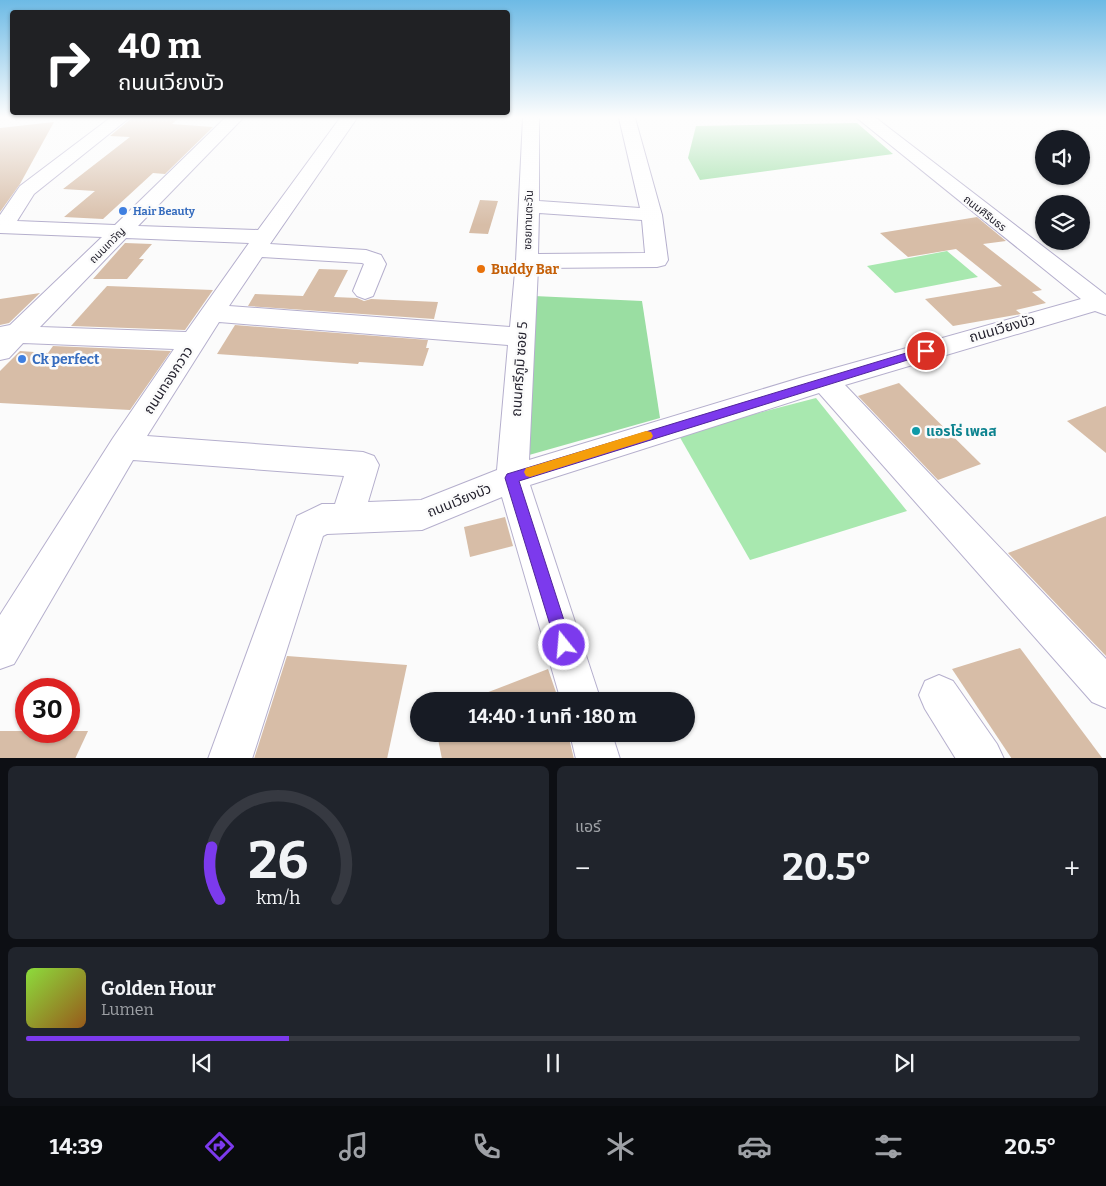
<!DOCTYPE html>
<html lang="th">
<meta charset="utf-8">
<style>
body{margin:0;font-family:Bitter,"Noto Sans Thai",serif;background:#20242c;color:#f1f3f6;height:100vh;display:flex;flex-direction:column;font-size:19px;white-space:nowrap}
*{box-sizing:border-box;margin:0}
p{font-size:16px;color:#9ea1a6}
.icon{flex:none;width:28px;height:28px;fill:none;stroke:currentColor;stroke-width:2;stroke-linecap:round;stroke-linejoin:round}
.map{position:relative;height:758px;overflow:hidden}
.details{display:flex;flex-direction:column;gap:8px;padding:8px;background:#0d0f14;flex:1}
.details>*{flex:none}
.banner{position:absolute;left:10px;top:10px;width:500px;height:105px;border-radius:5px;box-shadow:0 1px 4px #0004;background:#202124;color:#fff;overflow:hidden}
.fabs{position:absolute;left:1035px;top:130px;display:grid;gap:10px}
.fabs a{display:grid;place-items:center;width:55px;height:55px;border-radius:50%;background:#171b24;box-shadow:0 1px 4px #0004;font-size:25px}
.speed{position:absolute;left:15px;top:678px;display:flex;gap:10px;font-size:25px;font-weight:700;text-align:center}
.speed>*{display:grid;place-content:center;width:65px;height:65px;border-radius:50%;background:#171b24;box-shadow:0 1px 4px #0004;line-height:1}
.speed .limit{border:8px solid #d22;background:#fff;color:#111}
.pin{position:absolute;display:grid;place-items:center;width:42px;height:42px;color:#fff;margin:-21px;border:2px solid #fff;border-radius:50%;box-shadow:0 1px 5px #0007}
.me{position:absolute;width:55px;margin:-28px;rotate:343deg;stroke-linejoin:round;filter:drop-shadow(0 0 4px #0008)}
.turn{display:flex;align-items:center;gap:18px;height:105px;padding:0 25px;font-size:22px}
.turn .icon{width:65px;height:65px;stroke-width:2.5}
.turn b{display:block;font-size:35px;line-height:42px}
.big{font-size:38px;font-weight:700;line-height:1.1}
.details .card{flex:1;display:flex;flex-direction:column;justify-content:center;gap:8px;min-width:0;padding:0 18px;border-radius:8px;background:#20242c}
.details .dial{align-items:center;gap:0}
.dial svg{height:130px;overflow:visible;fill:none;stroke:#363941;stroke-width:7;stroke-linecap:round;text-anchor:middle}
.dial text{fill:#f1f3f6;stroke:none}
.song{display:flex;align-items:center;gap:15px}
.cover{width:60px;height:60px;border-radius:8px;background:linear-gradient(135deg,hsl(90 70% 55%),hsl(30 70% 35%))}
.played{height:5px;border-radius:2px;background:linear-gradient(90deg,#7c3aed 25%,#363941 25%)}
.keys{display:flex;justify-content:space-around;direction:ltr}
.heat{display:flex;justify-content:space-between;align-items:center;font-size:28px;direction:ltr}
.details .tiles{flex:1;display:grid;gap:8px;grid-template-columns:1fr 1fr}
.card:last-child{grid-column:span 2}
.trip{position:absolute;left:410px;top:692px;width:285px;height:50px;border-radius:25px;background:#171b24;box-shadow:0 1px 4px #0004;font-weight:700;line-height:50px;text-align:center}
.dock{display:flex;height:80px;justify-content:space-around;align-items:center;background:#090b0e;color:#9ea1a6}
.dock .icon{width:35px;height:35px}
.dock .selected{color:#7c3aed}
.dock b{font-size:22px;color:#f1f3f6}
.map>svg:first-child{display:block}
</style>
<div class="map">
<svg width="1106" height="759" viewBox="0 0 1106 759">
<rect width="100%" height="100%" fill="#fbfbfb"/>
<!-- green -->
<g fill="#a8e8af">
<polygon points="947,251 978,277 895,293 867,266"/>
<polygon points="816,398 907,511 750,560 678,434"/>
</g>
<!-- forest -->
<g fill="#9adea2">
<polygon points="857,123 893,154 700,180 688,158 696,126"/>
<polygon points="534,296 642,301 660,418 529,455"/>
</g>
<!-- building -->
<g fill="#d7bda7">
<polygon points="132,118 179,118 172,124 213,127 165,174 153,173 103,219 64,217 95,191 63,189 130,137 110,136"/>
<polygon points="54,122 20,184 0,212 0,128"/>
<polygon points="480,200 498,201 488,234 469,233"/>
<polygon points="977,217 1006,241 983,244 1042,290 1032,292 1046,303 1016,310 1021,314 953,326 925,299 1002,286 956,249 908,257 880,233"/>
<polygon points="125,243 152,244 139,259 144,259 127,279 93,279"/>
<polygon points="319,269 348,270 334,297 357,298 364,301 371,299 438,302 434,319 248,306 255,294 303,296"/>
<polygon points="107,286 213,290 185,330 71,326"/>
<polygon points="40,293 9,323 0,325 0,299"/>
<polygon points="235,325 428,340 426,348 429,348 423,366 359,362 358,364 217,354"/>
<polygon points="53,346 171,351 130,410 0,403 0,371 20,351 48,353"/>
<polygon points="899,383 981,464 938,480 858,396"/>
<polygon points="1106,406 1106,453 1067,421"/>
<polygon points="1106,516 1106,656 1008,553"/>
<polygon points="505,517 513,546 470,557 464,527"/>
<polygon points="1020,648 1103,759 1012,759 952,669"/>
<polygon points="287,656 407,665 387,759 254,759"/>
<polygon points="548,669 559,701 465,701"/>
<polygon points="0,731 88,731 75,759 0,759"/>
<polygon points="437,734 568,734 574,759 442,759"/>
</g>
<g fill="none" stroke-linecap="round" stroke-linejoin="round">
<!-- minor casing -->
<g stroke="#b5afcd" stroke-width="2">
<g id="minor">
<path d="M110,118h19l-95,76 -17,27 98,4 110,-107h18l-105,108 120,4 82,-112h17l-87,126 96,6 15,5 5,9 -13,32 -8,3 -8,-3 -4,-5 11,-27 -2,-1 -100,-6 -33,49 281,21 6,-66 7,-143h16v83l101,7 -21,-90h16l27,97 6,45 -3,5 -8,2 -119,1 -9,192 274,-83 278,-78 -224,-181h19l230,177v20l-11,-4 -250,74 261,274v49l-14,-6 -273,-309 -289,92 71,216h-40l-59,-204 -80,33 -95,4 -4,2 -71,223h-44l89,-243 25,-12h13l9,-28 -211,-16 -119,204 -14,5v-54l113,-177 61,-89 -151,-6 -14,15 -9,2v-33l10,-2 92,-88 -102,-4v-18l20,-29zM539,213l103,7 3,33 -107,1zM126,238l123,5 -63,89 -146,-5zM219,322l289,23 -11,125 -76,30 -53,2 11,-37 -5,-9 -11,-4 -216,-16z"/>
<polygon points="939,675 953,681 997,744 1004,759 956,759 925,709 919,695 925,681"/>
<polygon points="570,734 612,734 620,759 576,759"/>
</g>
</g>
<!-- minor -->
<use href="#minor" fill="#fff" fill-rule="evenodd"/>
</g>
<!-- sky -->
<linearGradient id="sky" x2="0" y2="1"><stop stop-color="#6dbae5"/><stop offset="0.52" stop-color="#fdfdfd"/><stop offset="1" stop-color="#fdfdfd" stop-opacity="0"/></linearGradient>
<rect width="1106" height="225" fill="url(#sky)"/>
<!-- route -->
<polygon fill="#7c3aed" stroke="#51269a" points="926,347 930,348 931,351 930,353 519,481 572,645 569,651 564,653 558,651 505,478 507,474"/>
<!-- slow -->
<polygon fill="#f59e0b" points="646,431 651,432 653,436 651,439 530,477 526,476 524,472 526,468 530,467"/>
<!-- markers -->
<g fill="#3f7fe0" stroke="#fbfbfb" stroke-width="2">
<circle cx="123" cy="211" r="5"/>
<circle cx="22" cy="359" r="5"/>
</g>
<circle fill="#e8710a" stroke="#fbfbfb" stroke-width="2" cx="481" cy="269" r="5"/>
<circle fill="#0f9aa8" stroke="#fbfbfb" stroke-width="2" cx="916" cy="431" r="5"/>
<g text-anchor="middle" stroke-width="5" stroke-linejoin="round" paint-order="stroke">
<!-- far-shop labels -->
<g font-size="11" font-weight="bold" fill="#366cbe" stroke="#fbfbfb" text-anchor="start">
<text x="133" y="215">Hair Beauty</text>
</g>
<!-- far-street labels -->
<g font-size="11" fill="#24222e" stroke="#fbfbfb">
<text transform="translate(985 213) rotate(38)" y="4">ถนนศิรินธร</text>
<text transform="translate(528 220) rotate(-88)" y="4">ซอยทานตะวัน</text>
<text transform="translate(107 245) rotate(-45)" y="4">ถนนเทวัญ</text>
</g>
<!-- food labels -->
<g font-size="14" font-weight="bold" fill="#c56008" stroke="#fbfbfb" text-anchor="start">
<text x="491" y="274">Buddy Bar</text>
</g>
<!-- street labels -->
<g font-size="14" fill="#24222e" stroke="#fbfbfb">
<text transform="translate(1002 328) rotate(-16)" y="5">ถนนเวียงบัว</text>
<text transform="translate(519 369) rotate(-86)" y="5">ถนนศรีภูมิ ซอย 5</text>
<text transform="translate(168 380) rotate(-57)" y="5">ถนนทองกวาว</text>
<text transform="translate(459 500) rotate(-22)" y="5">ถนนเวียงบัว</text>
</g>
<!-- shop labels -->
<g font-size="14" font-weight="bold" fill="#366cbe" stroke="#fbfbfb" text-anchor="start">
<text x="32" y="364">Ck perfect</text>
</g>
<!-- culture labels -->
<g font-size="14" font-weight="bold" fill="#0d838f" stroke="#fbfbfb" text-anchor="start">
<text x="926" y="436">แอรโร่ เพลส</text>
</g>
</g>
</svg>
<div class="fabs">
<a><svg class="icon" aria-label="sound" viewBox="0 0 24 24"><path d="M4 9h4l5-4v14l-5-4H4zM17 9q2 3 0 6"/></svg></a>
<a><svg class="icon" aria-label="layers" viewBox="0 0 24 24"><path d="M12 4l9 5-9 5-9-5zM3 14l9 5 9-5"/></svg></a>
</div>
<div class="speed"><div class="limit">30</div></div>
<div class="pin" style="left:926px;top:351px;background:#d93025"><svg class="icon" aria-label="arrive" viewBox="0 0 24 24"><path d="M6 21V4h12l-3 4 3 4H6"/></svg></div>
<svg class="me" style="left:564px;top:645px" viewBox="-20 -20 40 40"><circle r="17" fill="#7c3aed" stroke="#fff" stroke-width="3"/><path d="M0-11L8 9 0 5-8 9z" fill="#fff"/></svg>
<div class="trip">14:40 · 1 นาที · 180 m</div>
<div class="banner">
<div class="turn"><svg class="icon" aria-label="right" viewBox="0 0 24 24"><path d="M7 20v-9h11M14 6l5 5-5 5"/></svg><div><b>40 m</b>ถนนเวียงบัว</div></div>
</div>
</div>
<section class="details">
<div class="tiles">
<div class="card dial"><svg viewBox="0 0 100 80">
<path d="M14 69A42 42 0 1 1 86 69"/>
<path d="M14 69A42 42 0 0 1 9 37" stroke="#7c3aed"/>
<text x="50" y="56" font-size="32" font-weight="700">26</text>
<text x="50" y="72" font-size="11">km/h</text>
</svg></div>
<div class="card"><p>แอร์</p>
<div class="heat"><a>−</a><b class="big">20.5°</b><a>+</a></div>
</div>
<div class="card">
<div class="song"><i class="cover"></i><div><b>Golden Hour</b><p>Lumen</p></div></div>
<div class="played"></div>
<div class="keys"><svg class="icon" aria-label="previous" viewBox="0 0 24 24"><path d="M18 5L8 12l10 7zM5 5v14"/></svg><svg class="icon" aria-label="pause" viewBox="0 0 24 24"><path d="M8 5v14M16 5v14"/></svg><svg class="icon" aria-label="next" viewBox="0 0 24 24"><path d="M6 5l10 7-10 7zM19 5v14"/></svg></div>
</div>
</div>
</section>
<nav class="dock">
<b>14:39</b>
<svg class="icon selected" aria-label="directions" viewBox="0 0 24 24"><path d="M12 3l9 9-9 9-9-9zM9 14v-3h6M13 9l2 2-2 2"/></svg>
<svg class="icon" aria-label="music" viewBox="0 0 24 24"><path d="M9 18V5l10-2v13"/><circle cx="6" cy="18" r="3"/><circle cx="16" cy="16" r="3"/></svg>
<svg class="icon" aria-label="phone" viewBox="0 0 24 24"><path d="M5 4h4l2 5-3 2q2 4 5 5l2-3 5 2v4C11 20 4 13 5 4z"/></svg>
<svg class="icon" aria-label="climate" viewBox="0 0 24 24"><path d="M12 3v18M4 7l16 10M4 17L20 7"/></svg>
<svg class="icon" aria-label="car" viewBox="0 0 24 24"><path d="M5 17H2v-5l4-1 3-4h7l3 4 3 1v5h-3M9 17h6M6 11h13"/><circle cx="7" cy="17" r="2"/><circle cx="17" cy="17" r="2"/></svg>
<svg class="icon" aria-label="filters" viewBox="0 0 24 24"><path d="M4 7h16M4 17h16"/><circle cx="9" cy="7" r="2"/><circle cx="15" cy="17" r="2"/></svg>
<b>20.5°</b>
</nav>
